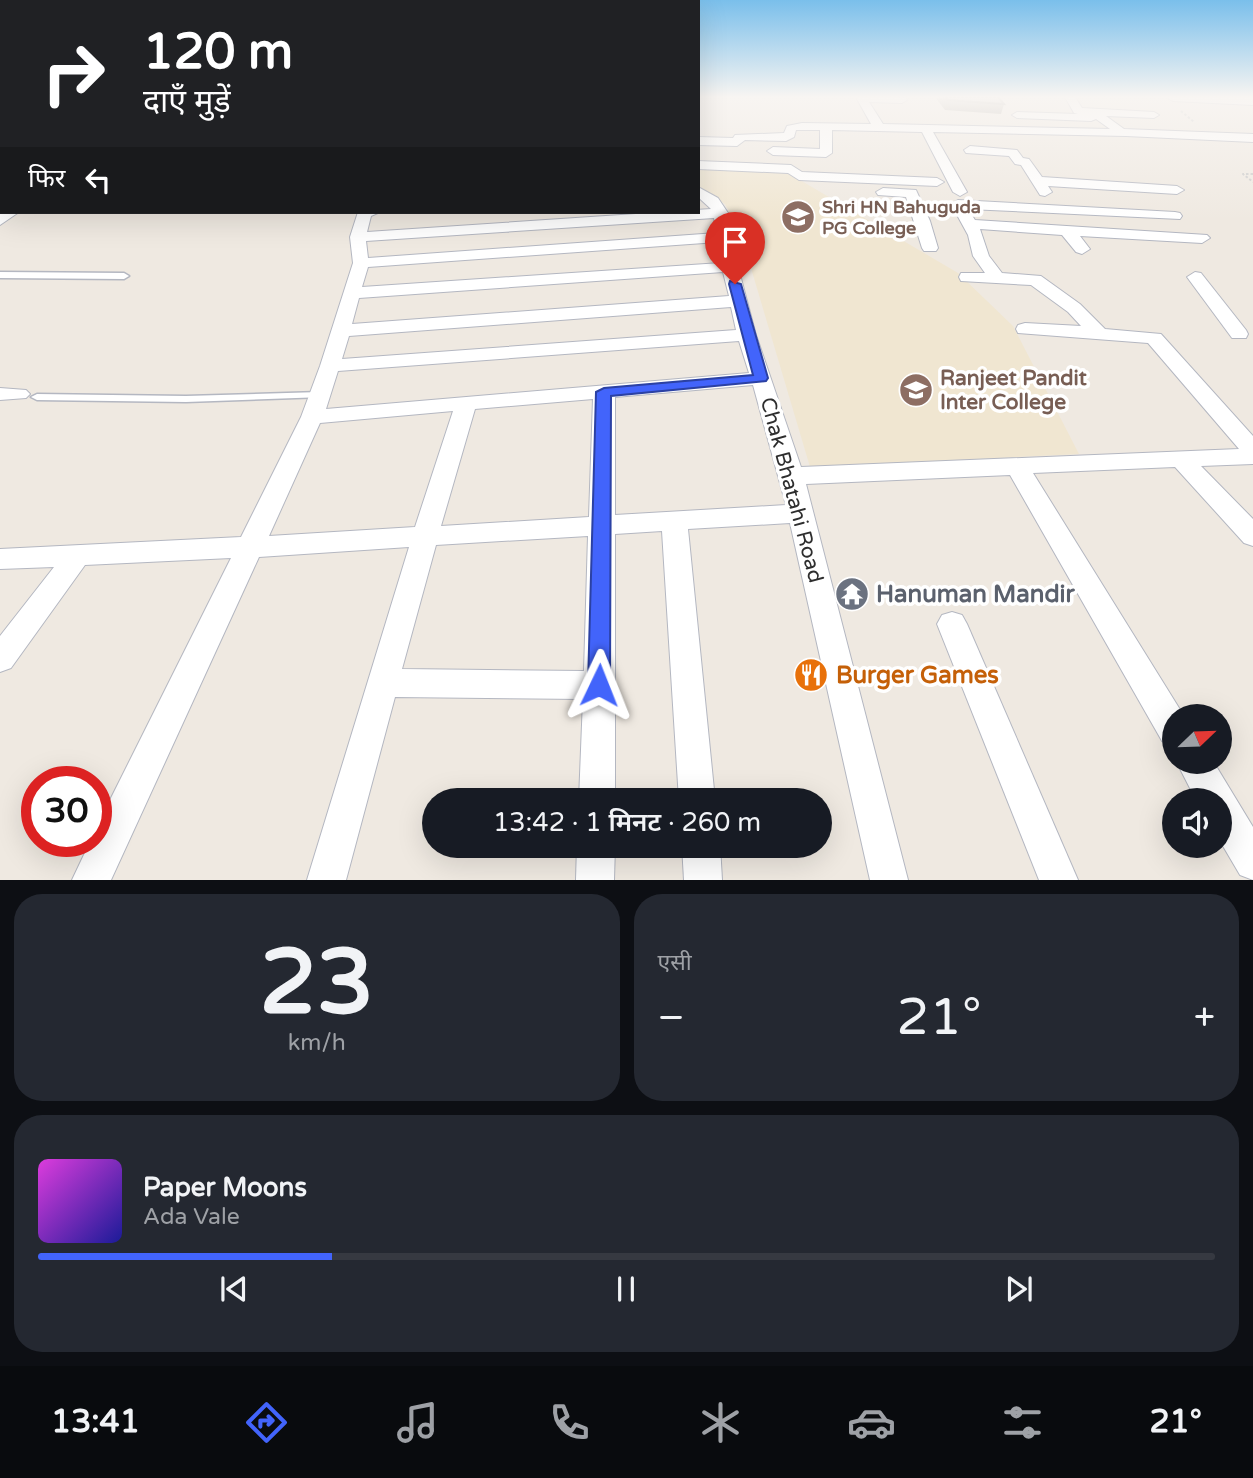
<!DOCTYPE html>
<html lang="hi">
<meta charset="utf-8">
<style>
body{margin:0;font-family:"Varela Round","Noto Sans Devanagari",sans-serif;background:#242831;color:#f1f3f6;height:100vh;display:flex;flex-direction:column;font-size:26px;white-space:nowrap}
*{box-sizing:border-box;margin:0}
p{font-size:23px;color:#9ea1a6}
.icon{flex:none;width:38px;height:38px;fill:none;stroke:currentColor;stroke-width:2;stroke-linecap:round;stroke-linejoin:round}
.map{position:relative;height:880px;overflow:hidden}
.sheet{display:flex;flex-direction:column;gap:14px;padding:14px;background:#0d0f14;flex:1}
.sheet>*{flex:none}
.top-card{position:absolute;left:0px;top:0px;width:700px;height:214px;box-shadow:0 7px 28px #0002;background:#202124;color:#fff;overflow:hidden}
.needle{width:46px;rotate:67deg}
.controls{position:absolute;left:1162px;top:704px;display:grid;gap:14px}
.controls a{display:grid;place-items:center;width:70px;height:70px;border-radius:50%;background:#171b24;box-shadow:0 7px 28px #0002;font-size:35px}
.speed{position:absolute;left:21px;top:766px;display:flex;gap:14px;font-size:35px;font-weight:700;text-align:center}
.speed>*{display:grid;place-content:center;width:91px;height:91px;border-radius:50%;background:#171b24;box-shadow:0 7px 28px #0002;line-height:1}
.speed .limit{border:10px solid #d22;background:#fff;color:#111}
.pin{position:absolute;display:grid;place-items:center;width:60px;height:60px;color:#fff;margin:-72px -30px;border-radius:50% 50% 50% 0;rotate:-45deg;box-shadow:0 0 7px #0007}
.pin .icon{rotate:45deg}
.me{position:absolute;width:77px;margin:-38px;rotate:2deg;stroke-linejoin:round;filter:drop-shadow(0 0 5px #0008)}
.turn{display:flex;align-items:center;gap:24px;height:147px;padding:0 28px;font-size:32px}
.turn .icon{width:91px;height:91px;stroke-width:2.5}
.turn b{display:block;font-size:49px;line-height:60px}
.then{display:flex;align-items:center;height:66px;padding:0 28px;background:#0003;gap:14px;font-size:26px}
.big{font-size:52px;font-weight:600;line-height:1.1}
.sheet .tile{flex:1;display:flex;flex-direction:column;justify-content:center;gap:10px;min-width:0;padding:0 24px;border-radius:28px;background:#242831}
.sheet .dial{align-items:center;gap:0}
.dial b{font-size:91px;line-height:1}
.song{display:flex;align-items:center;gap:21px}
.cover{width:84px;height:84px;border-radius:10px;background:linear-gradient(135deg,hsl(300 70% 55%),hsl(240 70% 35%))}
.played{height:7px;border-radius:4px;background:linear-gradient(90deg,#4264fb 25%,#363941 25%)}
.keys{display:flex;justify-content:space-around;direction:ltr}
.heat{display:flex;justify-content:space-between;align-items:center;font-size:38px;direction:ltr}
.sheet .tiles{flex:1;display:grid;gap:14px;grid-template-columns:1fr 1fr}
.tile:last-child{grid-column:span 2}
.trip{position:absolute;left:422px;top:788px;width:410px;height:70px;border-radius:35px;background:#171b24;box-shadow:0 7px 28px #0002;font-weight:600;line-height:70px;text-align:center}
.dock{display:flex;height:112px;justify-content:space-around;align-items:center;background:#090b0e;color:#9ea1a6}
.dock .icon{width:49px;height:49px}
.dock .current{color:#4264fb}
.dock b{font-size:32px;color:#f1f3f6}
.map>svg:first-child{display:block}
</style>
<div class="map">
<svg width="1253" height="880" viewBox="0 0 1253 880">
<rect width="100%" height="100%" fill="#efe9e1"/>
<!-- education -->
<polygon fill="#f0e6d1" points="698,167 783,170 958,273 1013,326 1079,454 810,467 740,231 725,204 698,186"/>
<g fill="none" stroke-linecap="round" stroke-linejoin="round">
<!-- service casing -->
<g stroke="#b4b7c1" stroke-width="3">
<g id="service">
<polygon points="0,272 124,273 129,276 124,279 0,278"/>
<polygon points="320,392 324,393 326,395 324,397 186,402 37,400 31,397 37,394 186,396"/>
</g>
</g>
<!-- minor casing -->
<g stroke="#b4b7c1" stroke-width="2">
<g id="minor">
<polygon points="859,97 906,98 907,100 902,103 869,102 883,124 1110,129 1096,119 1091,121 1017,118 1012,115 1017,112 1078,114 1074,113 1065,97 1075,97 1082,108 1154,112 1159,115 1154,118 1106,116 1124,129 1253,134 1253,142 1126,136 933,132 967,192 960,196 953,192 922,132 832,130 832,153 826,157 773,155 767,151 773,147 820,149 820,130 796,130 794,137 786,141 745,140 737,146 698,145 698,137 733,138 735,135 784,133 787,126 802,123 871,124 857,99"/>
<polygon points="970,146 1017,150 1023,158 1029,159 1042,177 1177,186 1184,190 1177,194 1048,186 1052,192 1045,196 1040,195 1021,165 1015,164 1009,156 966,153 964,150"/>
<rect x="0" y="155" width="2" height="8"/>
<polygon points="698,161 791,165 802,172 937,178 944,182 937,186 799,180 788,173 698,169"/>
<path d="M698,187l20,11 10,15 10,54 18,68 45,132 438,-18 -91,-106 -130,-10 -2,-4 2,-4 7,-2 56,3 -13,-14 -37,-27 -70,-4 -2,-4 2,-4h24l-12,-17 -5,-21 -17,-31 7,-4 217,12 5,1 2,3 -2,3 -212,-10 7,11 232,15 3,3 -8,5 -122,-7 10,13 -8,5 -6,-2 -14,-17 -82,-6 9,27 13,17 39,3 39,28 25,25 56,5 92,102v28l-52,2 52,53v27l-9,-3 -69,-76 -142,6 151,243h-10v30l-12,-5 -152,-266 -204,9 102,396h-38l-80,-357 -102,6 27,271h-36l-17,-269 -47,3v266h-36l4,-101 -188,-2 -49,183h-39l102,-333 -150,10 -148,323h-39l18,-38h6v-14l135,-270 -146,7 -74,103 -11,4v-36l54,-69 -54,2v-20l241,-12 60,-120 19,-51 33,-103 -3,-26 8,-25h22l-9,4 -4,16 344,-23 -13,-12zM714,218l3,15 -349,25 -2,-17zM718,242l3,21 -359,24 6,-20zM723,272l6,24 -377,28 7,-26zM731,307l5,23 -394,29 7,-23zM739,341l10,32 -423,36 12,-38zM753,385l33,120 -171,10v-118zM593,399l-4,118 -148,9 34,-117zM453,411l-38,116 -146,9 51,-113zM588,536l-4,135 -182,-2 34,-124z"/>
<polygon points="883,188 916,190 930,221 938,248 936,251 924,251 922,248 906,197 878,195 876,192"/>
<polygon points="3,212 19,212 0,225 0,214"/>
<polygon points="1195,272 1201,273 1246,330 1248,334 1246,338 1232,338 1187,277"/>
<polygon points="0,388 26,390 30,394 26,398 0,400"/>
<polygon points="952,612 962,615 967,624 1078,880 1039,880 937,624 942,615"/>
<polygon points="1176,761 1213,761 1253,827 1253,880 1240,875 1220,841 1220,800 1196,800"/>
<polygon points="577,845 615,845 614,880 576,880"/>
<polygon points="682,845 720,845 722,880 684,880"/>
</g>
</g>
<!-- secondary casing -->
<g stroke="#b4b7c1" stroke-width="2">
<polygon id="secondary" points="1166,97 1253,97 1253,105 1173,101"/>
</g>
<!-- path -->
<g stroke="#c9c9c9" stroke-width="2" stroke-dasharray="2.5 2" stroke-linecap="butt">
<polyline points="1181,111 1194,122"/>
<polyline points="1253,174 1243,174 1253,182"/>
</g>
<!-- service -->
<use href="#service" fill="#fff" fill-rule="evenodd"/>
<!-- minor -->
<use href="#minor" fill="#fff" fill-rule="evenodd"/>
<!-- secondary -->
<use href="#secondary" fill="#fff" fill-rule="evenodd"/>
</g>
<!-- wall -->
<g fill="#afaba4">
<polygon points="935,97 998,97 1004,104 1001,114 945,110"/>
<polygon points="0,98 2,98 2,128 0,129"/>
</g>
<!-- building -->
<g fill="#cbc7bf" stroke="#8e8b86" stroke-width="2">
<polygon points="945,97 998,97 1004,104 948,100"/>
<rect x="0" y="98" width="2" height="16"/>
</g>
<!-- sky -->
<linearGradient id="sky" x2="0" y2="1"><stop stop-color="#7abfeb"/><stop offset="0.44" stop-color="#f8f5f2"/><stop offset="1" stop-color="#f8f5f2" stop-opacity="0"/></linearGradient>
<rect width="1253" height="220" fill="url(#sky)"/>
<!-- route -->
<polygon fill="#4264fb" stroke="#2b41a3" stroke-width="2" points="730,281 741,284 768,378 766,381 611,396 610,685 607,692 599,695 592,692 588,685 596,392 604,388 753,375 729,284"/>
<!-- icons -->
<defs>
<g id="university-disc" transform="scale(1.75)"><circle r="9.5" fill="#8d6e63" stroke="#fff"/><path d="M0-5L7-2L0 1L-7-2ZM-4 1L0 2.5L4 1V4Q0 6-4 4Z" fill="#fff"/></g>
<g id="school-disc" transform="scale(1.75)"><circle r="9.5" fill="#8d6e63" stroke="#fff"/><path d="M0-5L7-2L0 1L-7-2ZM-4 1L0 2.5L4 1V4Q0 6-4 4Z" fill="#fff"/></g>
<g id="temple-disc" transform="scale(1.75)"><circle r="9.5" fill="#6b7280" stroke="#fff"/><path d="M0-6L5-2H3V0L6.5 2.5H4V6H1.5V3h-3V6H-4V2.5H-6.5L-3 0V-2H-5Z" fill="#fff"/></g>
<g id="restaurant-disc" transform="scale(1.75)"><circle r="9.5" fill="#e8710a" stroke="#fff"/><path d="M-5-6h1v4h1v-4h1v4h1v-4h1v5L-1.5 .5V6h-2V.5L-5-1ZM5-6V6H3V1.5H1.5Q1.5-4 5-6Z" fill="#fff"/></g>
</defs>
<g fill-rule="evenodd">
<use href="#university-disc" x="798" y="217"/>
<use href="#school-disc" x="916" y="390"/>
<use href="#temple-disc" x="852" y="594"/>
<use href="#restaurant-disc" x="811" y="675"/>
</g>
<g text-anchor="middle" stroke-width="7" stroke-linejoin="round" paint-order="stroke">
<!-- far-education labels -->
<g font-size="18" font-weight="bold" fill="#785e54" stroke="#fff" text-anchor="start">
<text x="822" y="213">Shri HN Bahuguda<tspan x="822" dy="21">PG College</tspan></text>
</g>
<!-- education labels -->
<g font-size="21" font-weight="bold" fill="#785e54" stroke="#fff" text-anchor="start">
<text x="940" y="385">Ranjeet Pandit<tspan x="940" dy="24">Inter College</tspan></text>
</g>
<!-- street labels -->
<g font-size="21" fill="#2e2e2e" stroke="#fff">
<text transform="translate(792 490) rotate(75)" y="7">Chak Bhatahi Road</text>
</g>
<!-- near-worship labels -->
<g font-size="24" font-weight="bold" fill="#5b616d" stroke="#fff" text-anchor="start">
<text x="876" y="602">Hanuman Mandir</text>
</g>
<!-- near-food labels -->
<g font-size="24" font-weight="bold" fill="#c56008" stroke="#fff" text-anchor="start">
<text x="836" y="683">Burger Games</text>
</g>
</g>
</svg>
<div class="controls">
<a><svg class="needle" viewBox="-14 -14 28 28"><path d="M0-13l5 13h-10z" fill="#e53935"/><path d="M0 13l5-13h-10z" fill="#9ea1a6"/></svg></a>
<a><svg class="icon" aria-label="sound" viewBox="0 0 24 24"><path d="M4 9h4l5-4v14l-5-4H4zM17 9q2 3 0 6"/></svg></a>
</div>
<div class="speed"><div class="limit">30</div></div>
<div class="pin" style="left:735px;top:284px;background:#d93025"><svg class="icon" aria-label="arrive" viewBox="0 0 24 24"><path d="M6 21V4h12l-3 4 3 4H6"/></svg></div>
<svg class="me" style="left:599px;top:685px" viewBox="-20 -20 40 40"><path d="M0-17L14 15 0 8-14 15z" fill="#4264fb" stroke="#fff" stroke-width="4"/></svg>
<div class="trip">13:42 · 1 मिनट · 260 m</div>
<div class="top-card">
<div class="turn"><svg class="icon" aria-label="right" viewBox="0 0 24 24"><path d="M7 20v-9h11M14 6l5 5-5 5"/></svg><div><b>120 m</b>दाएँ मुड़ें</div></div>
<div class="then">फिर<svg class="icon" aria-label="left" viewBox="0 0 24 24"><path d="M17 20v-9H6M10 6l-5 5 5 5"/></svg></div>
</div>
</div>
<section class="sheet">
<div class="tiles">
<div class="tile dial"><b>23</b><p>km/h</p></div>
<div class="tile"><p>एसी</p>
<div class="heat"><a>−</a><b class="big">21°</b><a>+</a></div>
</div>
<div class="tile">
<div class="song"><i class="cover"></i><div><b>Paper Moons</b><p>Ada Vale</p></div></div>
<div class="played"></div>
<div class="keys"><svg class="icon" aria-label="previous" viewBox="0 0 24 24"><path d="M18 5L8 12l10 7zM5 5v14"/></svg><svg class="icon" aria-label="pause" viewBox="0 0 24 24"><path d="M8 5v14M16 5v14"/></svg><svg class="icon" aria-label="next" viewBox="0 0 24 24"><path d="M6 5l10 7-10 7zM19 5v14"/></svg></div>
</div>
</div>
</section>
<nav class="dock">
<b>13:41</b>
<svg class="icon current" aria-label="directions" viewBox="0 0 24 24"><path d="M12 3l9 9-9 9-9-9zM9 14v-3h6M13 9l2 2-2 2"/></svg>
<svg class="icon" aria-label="music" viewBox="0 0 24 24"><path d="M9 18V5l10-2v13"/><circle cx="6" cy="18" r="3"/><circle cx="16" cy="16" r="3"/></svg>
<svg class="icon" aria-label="phone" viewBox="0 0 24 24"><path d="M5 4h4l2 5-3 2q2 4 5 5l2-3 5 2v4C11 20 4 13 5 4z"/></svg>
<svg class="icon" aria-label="climate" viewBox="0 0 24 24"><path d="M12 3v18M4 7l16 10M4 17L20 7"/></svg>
<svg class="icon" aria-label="car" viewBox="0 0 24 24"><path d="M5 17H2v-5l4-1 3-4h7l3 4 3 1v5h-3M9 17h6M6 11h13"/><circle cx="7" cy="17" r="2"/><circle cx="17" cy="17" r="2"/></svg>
<svg class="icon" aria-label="filters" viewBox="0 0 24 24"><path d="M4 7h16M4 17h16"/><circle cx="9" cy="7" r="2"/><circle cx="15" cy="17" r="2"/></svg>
<b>21°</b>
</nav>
